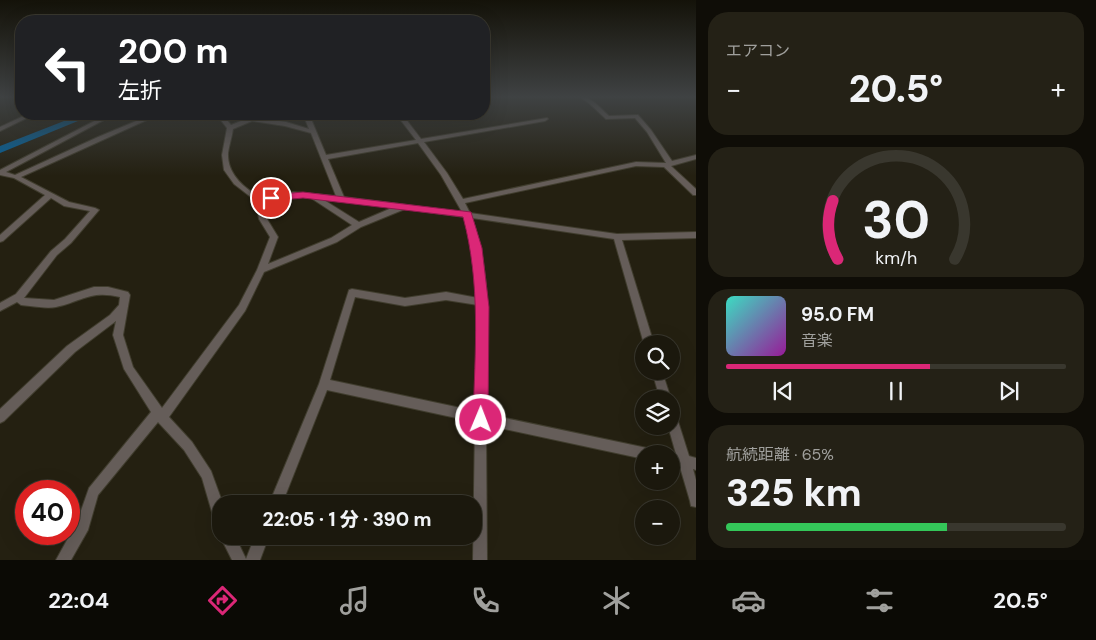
<!DOCTYPE html>
<html lang="ja">
<meta charset="utf-8">
<style>
body{margin:0;font-family:"DM Sans","Noto Sans JP",sans-serif;background:#242116;color:#f1f3f6;height:100vh;display:flex;flex-direction:column;font-size:19px;white-space:nowrap}
*{box-sizing:border-box;margin:0}
p{font-size:16px;color:#a0a09d}
.icon{flex:none;width:28px;height:28px;fill:none;stroke:currentColor;stroke-width:2;stroke-linecap:round;stroke-linejoin:round}
.map{position:relative;flex:1;overflow:hidden}
.panel{display:flex;flex-direction:column;gap:12px;padding:12px;background:#0f0d07;width:400px}
.panel>*{flex:none}
.top-card{position:absolute;left:15px;top:15px;width:475px;height:105px;border-radius:20px;box-shadow:0 5px 20px #0002,0 0 0 1px #39372e;background:#202124;color:#fff;overflow:hidden}
.controls{position:absolute;left:635px;top:335px;display:grid;gap:10px}
.controls a{display:grid;place-items:center;width:45px;height:45px;border-radius:50%;background:#1b180d;box-shadow:0 5px 20px #0002,0 0 0 1px #39372e;font-size:25px}
.speed{position:absolute;left:15px;top:480px;display:flex;gap:10px;font-size:25px;font-weight:700;text-align:center}
.speed>*{display:grid;place-content:center;width:65px;height:65px;border-radius:50%;background:#1b180d;box-shadow:0 5px 20px #0002,0 0 0 1px #39372e;line-height:1}
.speed .limit{border:8px solid #d22;background:#fff;color:#111}
.pin{position:absolute;display:grid;place-items:center;width:42px;height:42px;color:#fff;margin:-21px;border:2px solid #fff;border-radius:50%;box-shadow:0 1px 5px #0007}
.me{position:absolute;width:55px;margin:-28px;rotate:1deg;stroke-linejoin:round;filter:drop-shadow(0 0 4px #0008)}
.turn{display:flex;align-items:center;gap:18px;height:105px;padding:0 20px;font-size:22px}
.turn .icon{width:65px;height:65px;stroke-width:2.5}
.turn b{display:block;font-size:35px;line-height:42px}
.big{font-size:38px;font-weight:800;line-height:1.1}
.panel .tile{flex:1;display:flex;flex-direction:column;justify-content:center;gap:8px;min-width:0;padding:0 18px;border-radius:20px;background:#242116}
.panel .dial{align-items:center;gap:0}
.dial svg{height:130px;overflow:visible;fill:none;stroke:#39372e;stroke-width:7;stroke-linecap:round;text-anchor:middle}
.dial text{fill:#f1f3f6;stroke:none}
.song{display:flex;align-items:center;gap:15px}
.cover{width:60px;height:60px;border-radius:8px;background:linear-gradient(135deg,hsl(170 70% 55%),hsl(300 70% 35%))}
.played{height:5px;border-radius:2px;background:linear-gradient(90deg,#db2777 60%,#39372e 60%)}
.keys{display:flex;justify-content:space-around;direction:ltr}
.heat{display:flex;justify-content:space-between;align-items:center;font-size:28px;direction:ltr}
.charge{height:8px;border-radius:4px;background:linear-gradient(90deg,#34c759 65%,#39372e 0)}
.trip{position:absolute;left:212px;top:495px;width:270px;height:50px;border-radius:20px;background:#1b180d;box-shadow:0 5px 20px #0002,0 0 0 1px #39372e;font-weight:800;line-height:50px;text-align:center}
.dock{display:flex;height:80px;justify-content:space-around;align-items:center;background:#0b0a05;color:#a0a09d}
.dock .icon{width:35px;height:35px}
.dock .on{color:#db2777}
.dock b{font-size:22px;color:#f1f3f6}
main{display:flex;flex:1;min-height:0}
.map>svg:first-child{display:block}
</style>
<main>
<div class="map">
<svg width="696" height="560" viewBox="0 0 696 560">
<rect width="100%" height="100%" fill="#242011"/>
<g fill="none" stroke-linecap="round" stroke-linejoin="round">
<!-- river -->
<polygon fill="#0064a1" fill-rule="evenodd" points="82,114 95,114 0,153 0,146"/>
<!-- minor casing -->
<g stroke="#403d2e" stroke-width="2">
<g id="minor">
<path d="M580,97c12,0 20,11 29,19l29,-1 13,15 21,31 24,-6v4l-25,7 25,23v6h-3l-29,-28 -28,-1 -171,37 5,10 147,21 79,-2v6l-74,2 32,104h-10l-30,-105 -142,-21c22,63 15,130 14,196l161,34 4,2 2,4h-9v5l-158,-34 1,135h-14l2,-138 -148,-32 -45,114h-13l50,-120 30,-94 3,-1 53,9 41,-6 32,6c-1,-28 -5,-54 -14,-81l-59,-8 -44,18 -24,15 -73,30 -19,39 -76,106 23,25 19,29 12,33h-2v21l-5,-1 -2,-5 -12,-41 -18,-28 -26,-28 -60,73 -10,35 -17,30h-15l21,-38 12,-34 62,-76 -27,-43 -11,-34 3,-14 -41,31 -71,69 -4,2v-14l67,-63 43,-31 9,-10 1,-8c-30,-7 -37,4 -64,10 -10,2 -24,-1 -35,-2l-4,-3 -17,9v-8l16,-9 35,-43 14,-12 25,-28 -26,-5 -13,-8 -48,43 -3,1v-7l45,-40 -31,-17 -14,-3v-5l108,-56h7l-109,58 9,3 83,-38 55,-23h7l-139,63 48,25 26,6 4,2 -28,33 -14,12 -33,43 30,2 40,-13h14l20,5 2,3 -7,40 10,32 29,41 77,-103 18,-35 13,-33 -11,-18 -3,-18 -22,-17 -10,-14 -2,-15 5,-27 -11,-14h6l9,11 20,-8 35,5 23,7 -6,-15h6l17,41 90,-15 -20,-26h6l19,25 126,-21 1,1 -3,2 -121,21 23,31 16,26 173,-37 30,1 -19,-31 -12,-14 -29,1 -16,-15zM252,121l33,5 26,7 25,63 -43,-4 -33,5c-16,-9 -33,-23 -32,-44 1,-8 4,-16 5,-24zM418,143l23,32 21,37 -118,-15 -16,-38zM293,196l18,2 41,27 -21,13 -63,26 10,-27 -11,-18 -4,-17zM324,200l70,7 -35,15zM355,297l50,9 41,-6 32,5 -3,106 -145,-31z"/>
<polygon points="28,114 35,114 0,131 0,127"/>
<polygon points="652,371 662,371 671,399 671,400 660,399"/>
<polygon points="671,412 675,414 677,418 689,456 696,458 696,470 693,469 696,480 696,507 691,506 690,501 680,467 671,465 671,454 669,454 676,454 668,426 671,426"/>
<polygon points="221,534 221,536 235,536 246,559 255,536 269,536 260,560 232,560 220,536"/>
</g>
</g>
<!-- minor -->
<use href="#minor" fill="#655d59" fill-rule="evenodd"/>
</g>
<!-- sky -->
<linearGradient id="sky" x2="0" y2="1"><stop stop-color="#141209"/><stop offset="0.55" stop-color="#3f4243"/><stop offset="1" stop-color="#3f4243" stop-opacity="0"/></linearGradient>
<rect width="696" height="176" fill="url(#sky)"/>
<!-- route -->
<path fill="#db2777" stroke="#8e194d" d="M303,192l168,20 11,36 7,59 -1,113 -2,5 -5,2 -6,-2 -2,-5c2,-69 8,-136 -10,-203l-160,-19 -32,3 -5,-3 5,-3z"/>
</svg>
<div class="controls">
<a><svg class="icon" aria-label="search" viewBox="0 0 24 24"><circle cx="10" cy="10" r="6"/><path d="M15 15l6 6"/></svg></a>
<a><svg class="icon" aria-label="layers" viewBox="0 0 24 24"><path d="M12 4l9 5-9 5-9-5zM3 14l9 5 9-5"/></svg></a>
<a>+</a>
<a>−</a>
</div>
<div class="speed"><div class="limit">40</div></div>
<div class="pin" style="left:271px;top:198px;background:#d93025"><svg class="icon" aria-label="arrive" viewBox="0 0 24 24"><path d="M6 21V4h12l-3 4 3 4H6"/></svg></div>
<svg class="me" style="left:481px;top:420px" viewBox="-20 -20 40 40"><circle r="17" fill="#db2777" stroke="#fff" stroke-width="3"/><path d="M0-11L8 9 0 5-8 9z" fill="#fff"/></svg>
<div class="trip">22:05 · 1 分 · 390 m</div>
<div class="top-card">
<div class="turn"><svg class="icon" aria-label="left" viewBox="0 0 24 24"><path d="M17 20v-9H6M10 6l-5 5 5 5"/></svg><div><b>200 m</b>左折</div></div>
</div>
</div>
<section class="panel">
<div class="tile"><p>エアコン</p>
<div class="heat"><a>−</a><b class="big">20.5°</b><a>+</a></div>
</div>
<div class="tile dial"><svg viewBox="0 0 100 80">
<path d="M14 69A42 42 0 1 1 86 69"/>
<path d="M14 69A42 42 0 0 1 11 33" stroke="#db2777"/>
<text x="50" y="56" font-size="32" font-weight="700">30</text>
<text x="50" y="72" font-size="11">km/h</text>
</svg></div>
<div class="tile">
<div class="song"><i class="cover"></i><div><b>95.0 FM</b><p>音楽</p></div></div>
<div class="played"></div>
<div class="keys"><svg class="icon" aria-label="previous" viewBox="0 0 24 24"><path d="M18 5L8 12l10 7zM5 5v14"/></svg><svg class="icon" aria-label="pause" viewBox="0 0 24 24"><path d="M8 5v14M16 5v14"/></svg><svg class="icon" aria-label="next" viewBox="0 0 24 24"><path d="M6 5l10 7-10 7zM19 5v14"/></svg></div>
</div>
<div class="tile"><p>航続距離 · 65%</p><b class="big">325 km</b><div class="charge"></div></div>
</section>
</main>
<nav class="dock">
<b>22:04</b>
<svg class="icon on" aria-label="directions" viewBox="0 0 24 24"><path d="M12 3l9 9-9 9-9-9zM9 14v-3h6M13 9l2 2-2 2"/></svg>
<svg class="icon" aria-label="music" viewBox="0 0 24 24"><path d="M9 18V5l10-2v13"/><circle cx="6" cy="18" r="3"/><circle cx="16" cy="16" r="3"/></svg>
<svg class="icon" aria-label="phone" viewBox="0 0 24 24"><path d="M5 4h4l2 5-3 2q2 4 5 5l2-3 5 2v4C11 20 4 13 5 4z"/></svg>
<svg class="icon" aria-label="climate" viewBox="0 0 24 24"><path d="M12 3v18M4 7l16 10M4 17L20 7"/></svg>
<svg class="icon" aria-label="car" viewBox="0 0 24 24"><path d="M5 17H2v-5l4-1 3-4h7l3 4 3 1v5h-3M9 17h6M6 11h13"/><circle cx="7" cy="17" r="2"/><circle cx="17" cy="17" r="2"/></svg>
<svg class="icon" aria-label="filters" viewBox="0 0 24 24"><path d="M4 7h16M4 17h16"/><circle cx="9" cy="7" r="2"/><circle cx="15" cy="17" r="2"/></svg>
<b>20.5°</b>
</nav>
